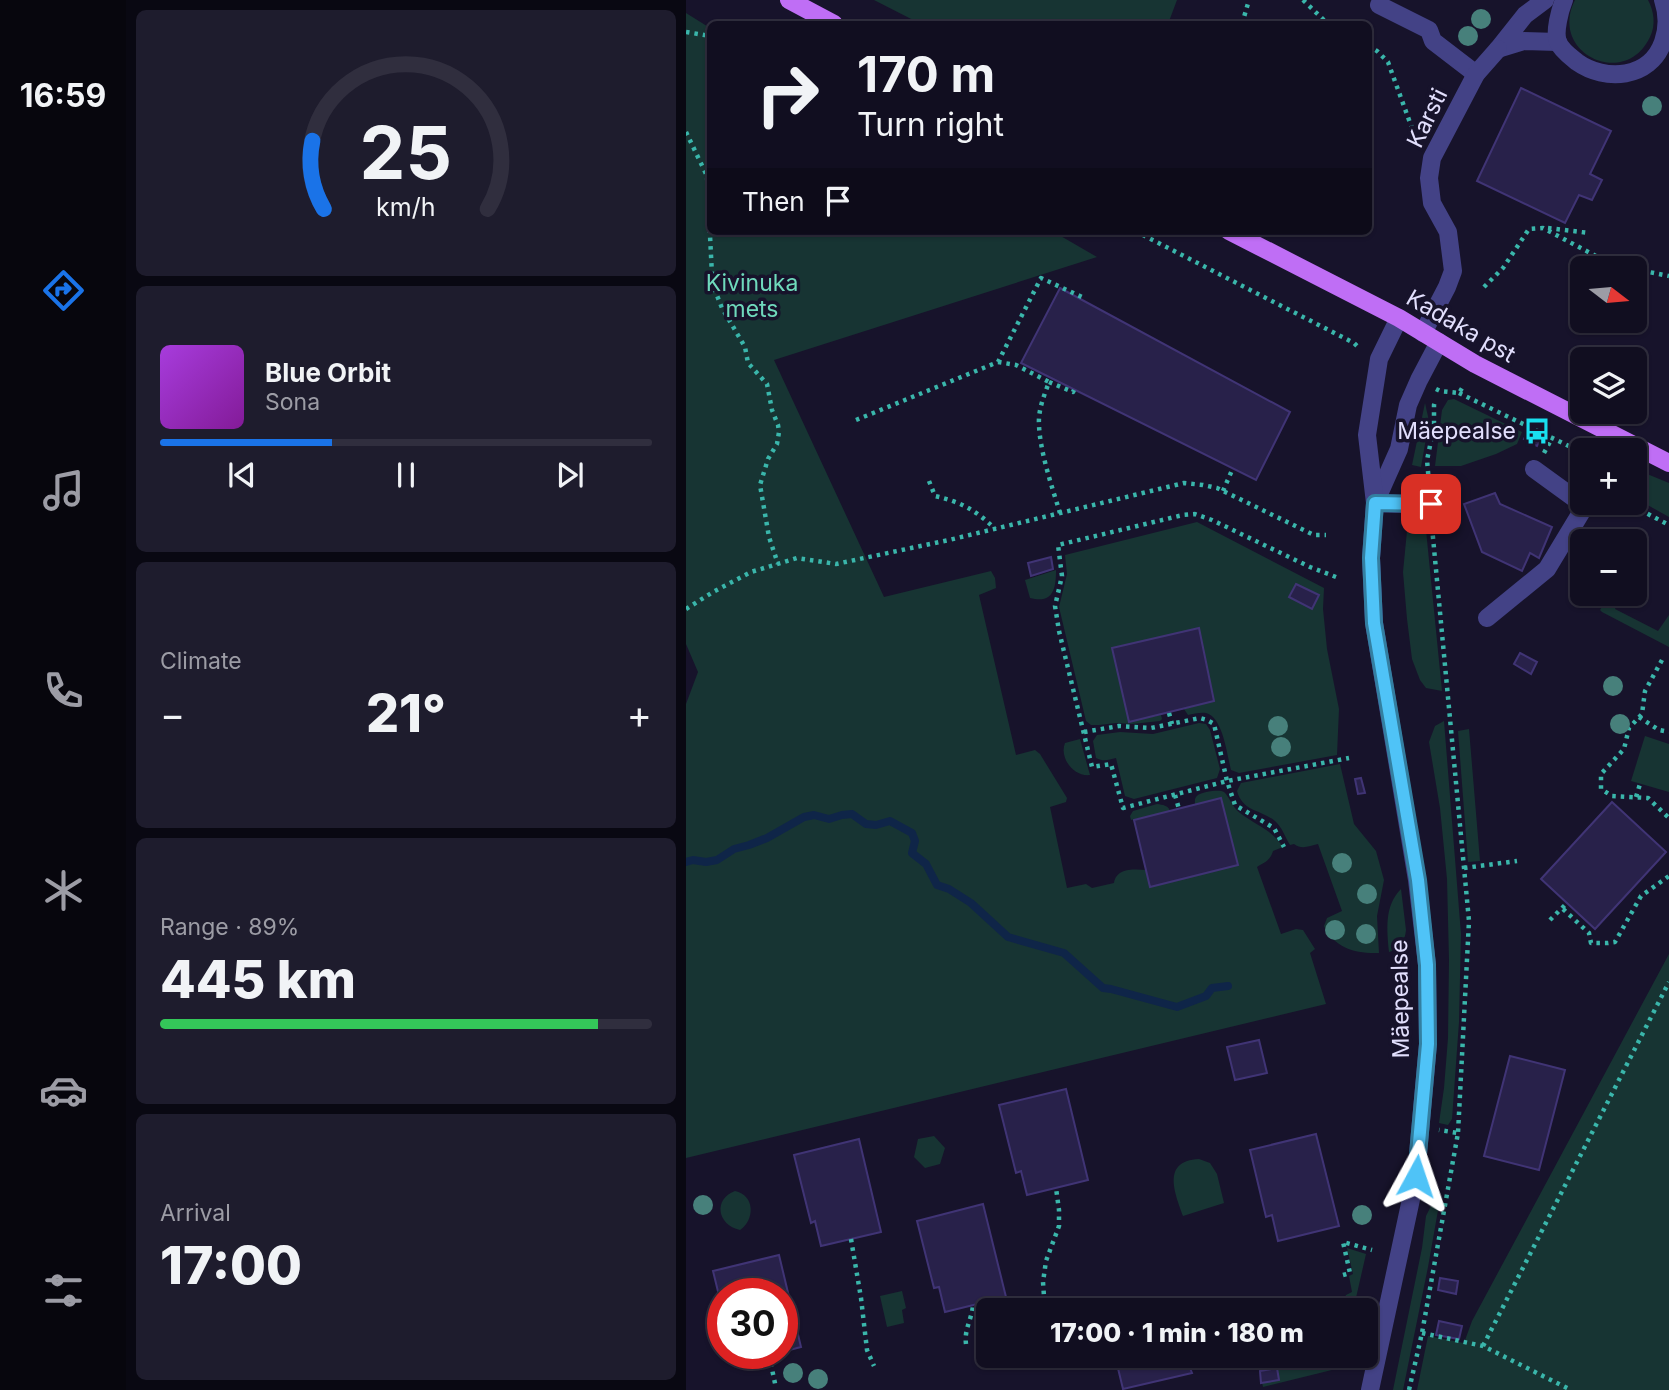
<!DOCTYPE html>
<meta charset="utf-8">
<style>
body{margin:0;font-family:Inter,sans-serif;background:#1e1c2d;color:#f1f3f6;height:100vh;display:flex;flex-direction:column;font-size:26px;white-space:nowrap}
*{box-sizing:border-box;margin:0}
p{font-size:23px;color:#9c9ca5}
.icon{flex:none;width:38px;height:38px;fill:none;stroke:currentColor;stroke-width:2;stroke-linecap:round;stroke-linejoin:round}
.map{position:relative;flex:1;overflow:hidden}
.details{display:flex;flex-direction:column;gap:10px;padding:10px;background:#090812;width:560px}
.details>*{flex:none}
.top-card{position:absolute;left:21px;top:21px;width:665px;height:214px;border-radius:10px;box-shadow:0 2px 5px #0004,0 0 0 2px #302e3e;background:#110e20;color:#f1f3f6;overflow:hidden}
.needle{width:46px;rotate:106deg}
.buttons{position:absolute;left:884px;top:256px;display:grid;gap:14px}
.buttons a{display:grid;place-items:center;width:77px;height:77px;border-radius:10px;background:#110e20;box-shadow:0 2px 5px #0004,0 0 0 2px #302e3e;font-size:35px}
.speed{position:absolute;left:21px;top:1278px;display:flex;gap:14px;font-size:35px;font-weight:700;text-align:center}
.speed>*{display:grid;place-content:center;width:91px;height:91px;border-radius:50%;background:#110e20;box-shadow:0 2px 5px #0004,0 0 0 2px #302e3e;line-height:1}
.speed .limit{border:10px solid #d22;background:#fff;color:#111}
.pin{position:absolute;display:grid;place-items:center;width:60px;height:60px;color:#fff;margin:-30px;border-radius:14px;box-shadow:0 4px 10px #0006}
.me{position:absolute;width:77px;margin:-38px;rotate:5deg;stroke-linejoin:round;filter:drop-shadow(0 0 5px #0008)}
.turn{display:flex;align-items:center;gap:24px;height:147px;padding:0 35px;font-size:32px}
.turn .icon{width:91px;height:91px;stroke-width:2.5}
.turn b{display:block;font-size:49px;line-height:60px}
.then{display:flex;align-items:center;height:66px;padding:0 35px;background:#0003;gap:14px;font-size:26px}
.big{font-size:52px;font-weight:800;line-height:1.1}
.details .widget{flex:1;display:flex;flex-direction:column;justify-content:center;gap:10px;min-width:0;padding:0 24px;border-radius:10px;background:#1e1c2d}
.details .dial{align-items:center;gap:0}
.dial svg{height:182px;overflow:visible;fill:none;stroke:#302e3e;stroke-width:7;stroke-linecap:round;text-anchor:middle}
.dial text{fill:#f1f3f6;stroke:none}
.song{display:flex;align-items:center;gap:21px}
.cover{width:84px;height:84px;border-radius:10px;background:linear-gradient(135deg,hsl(280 70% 55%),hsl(290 70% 35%))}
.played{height:7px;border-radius:4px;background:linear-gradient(90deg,#1a73e8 35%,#302e3e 35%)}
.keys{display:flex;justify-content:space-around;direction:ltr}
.heat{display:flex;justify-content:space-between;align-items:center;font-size:38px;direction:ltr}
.charge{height:10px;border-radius:5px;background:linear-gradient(90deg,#34c759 89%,#302e3e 0)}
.trip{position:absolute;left:290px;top:1298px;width:402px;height:70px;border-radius:10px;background:#110e20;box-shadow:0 2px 5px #0004,0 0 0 2px #302e3e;font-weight:800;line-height:70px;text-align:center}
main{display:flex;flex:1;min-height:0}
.tab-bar{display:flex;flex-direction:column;width:126px;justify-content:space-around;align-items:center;background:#07060d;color:#9c9ca5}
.tab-bar .icon{width:49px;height:49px}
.tab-bar .selected{color:#1a73e8}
.tab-bar b{font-size:32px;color:#f1f3f6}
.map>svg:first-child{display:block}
</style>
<main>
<nav class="tab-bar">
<b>16:59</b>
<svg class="icon selected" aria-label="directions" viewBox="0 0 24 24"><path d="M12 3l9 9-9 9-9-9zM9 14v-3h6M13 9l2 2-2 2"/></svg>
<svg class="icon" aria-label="music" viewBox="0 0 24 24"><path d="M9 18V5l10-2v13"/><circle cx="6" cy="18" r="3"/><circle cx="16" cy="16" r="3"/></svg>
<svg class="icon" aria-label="phone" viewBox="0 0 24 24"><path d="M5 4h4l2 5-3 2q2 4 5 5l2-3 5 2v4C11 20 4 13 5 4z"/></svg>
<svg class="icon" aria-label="climate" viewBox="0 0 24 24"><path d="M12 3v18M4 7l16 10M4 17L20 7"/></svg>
<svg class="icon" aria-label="car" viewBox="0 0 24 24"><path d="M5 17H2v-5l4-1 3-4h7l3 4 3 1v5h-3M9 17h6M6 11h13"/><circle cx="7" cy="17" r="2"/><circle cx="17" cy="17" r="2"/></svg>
<svg class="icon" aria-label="filters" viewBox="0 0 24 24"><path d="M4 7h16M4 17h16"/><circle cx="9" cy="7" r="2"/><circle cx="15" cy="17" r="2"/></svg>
</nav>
<section class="details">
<div class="widget dial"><svg viewBox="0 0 100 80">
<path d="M14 69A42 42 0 1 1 86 69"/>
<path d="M14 69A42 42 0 0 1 9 39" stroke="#1a73e8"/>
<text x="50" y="56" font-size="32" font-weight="700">25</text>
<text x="50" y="72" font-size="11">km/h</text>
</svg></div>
<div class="widget">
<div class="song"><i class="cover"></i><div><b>Blue Orbit</b><p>Sona</p></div></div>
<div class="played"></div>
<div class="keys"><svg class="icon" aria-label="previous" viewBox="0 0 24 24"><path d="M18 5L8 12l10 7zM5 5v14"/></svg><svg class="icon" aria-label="pause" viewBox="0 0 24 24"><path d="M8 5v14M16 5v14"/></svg><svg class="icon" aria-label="next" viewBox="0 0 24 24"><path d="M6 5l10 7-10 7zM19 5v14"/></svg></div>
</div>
<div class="widget"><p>Climate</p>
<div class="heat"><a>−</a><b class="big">21°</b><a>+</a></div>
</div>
<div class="widget"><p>Range · 89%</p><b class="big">445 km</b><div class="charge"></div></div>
<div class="widget"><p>Arrival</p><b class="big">17:00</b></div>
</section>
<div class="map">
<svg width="983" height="1390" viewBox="0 0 983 1390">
<rect width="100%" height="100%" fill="#17132b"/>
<!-- green -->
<g fill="#173433" fill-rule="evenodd">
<polygon points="188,0 491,0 482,24 235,24"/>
<path d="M889,0h73c6,11 8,25 2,37 -25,53 -102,16 -75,-37z"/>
<path d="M0,13l24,15v203h342l45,26 -323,103 110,237 107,-26 4,7 1,10 -17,7 37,160 19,-5 5,4 27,44 -1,4 -16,5 17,81 19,-4 6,4 22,-5c2,-15 20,-14 32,-13l5,17 86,-22 -16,-66 -26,6c0,-4 -1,-7 3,-10 4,-3 22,-6 26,-3 5,4 8,15 16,21 17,13 31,16 43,34l-10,4c-3,10 -8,11 -16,16l24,67 15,-5 7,1 12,19 -5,4 16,51 -640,154v-454l12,-32 -12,-28z"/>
<polygon points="768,399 836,432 831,444 810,454 775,466 749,466 756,410 762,400"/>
<polygon points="739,403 743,421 735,467 726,465"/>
<polygon points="949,469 983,483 983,517 949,498"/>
<path d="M511,522l127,66 -1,21 4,40 12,60 -2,46 -98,18 -8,-3c-4,-15 -8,-53 -25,-57 -5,-1 -13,1 -18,2l-4,-6 30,-8 -15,-73 -86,20 16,74 32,-7 1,4 -2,2 -28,3 -16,-1 -17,2h-8l-5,-4 -27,-114 8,-33 -2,-19zM610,584l22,11 -6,14 -23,-12z"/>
<polygon points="740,530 756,691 740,688 734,680 726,659 721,619 717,572 721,531"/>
<path d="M370,570c0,19 -3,34 -26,28l-5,-18z"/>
<polygon points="936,593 929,609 972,631 983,615 983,647 916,612 914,610 924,594"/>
<polygon points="758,721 775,934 773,1022 766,1119 762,1125 753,1123 758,1088 762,1038 763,960 761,879 754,808 743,742 749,726"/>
<path d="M513,723l7,1 4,6 10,39 -3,9 -83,21 -9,-3 -9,-38c-8,2 -12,4 -20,0l-3,-17 4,-6 23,-3 33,2z"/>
<polygon points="783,729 794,861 782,862 772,731"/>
<polygon points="959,736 983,744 983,792 945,781"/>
<path d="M394,739l10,36c-16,2 -31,-17 -25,-32z"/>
<path d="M654,764l14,60 22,27 8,29 -7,36 2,37c-23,1 -45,-5 -55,-27l3,-8 15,-7 -24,-67c-9,2 -16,6 -24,0l-4,1c-5,-8 -8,-18 -15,-24 -15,-12 -32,-9 -38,-30l4,-8z"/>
<path d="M471,804c6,1 11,1 13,7l-39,9 -1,-4 3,-5z"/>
<path d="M715,889l5,41c-1,11 -6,19 -17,22 -2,-22 -5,-46 12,-63z"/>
<polygon points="983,954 983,1390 731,1390 742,1336 778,1343 786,1321"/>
<polygon points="248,1136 259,1148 254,1164 239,1168 228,1157 232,1139"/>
<path d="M513,1159l11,4 7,11 7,29 -41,13c-8,-23 -22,-55 16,-57z"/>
<path d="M49,1191c20,4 20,29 5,39 -23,-5 -27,-31 -5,-39z"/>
<polygon points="754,1199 742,1267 717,1390 707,1390 736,1248 740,1216 745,1206"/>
<polygon points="661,1248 680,1254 667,1311 659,1311 658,1299 660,1295 666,1292 663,1276 667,1274"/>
<polygon points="216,1291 220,1308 216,1310 218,1323 201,1327 194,1296"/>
<polygon points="582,1356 657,1356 654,1368 577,1387 573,1369 584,1366"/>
</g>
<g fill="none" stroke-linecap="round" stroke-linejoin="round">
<!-- stream -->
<polyline stroke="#0f2548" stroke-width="8" points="0,862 7,860 20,862 31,860 48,849 63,845 81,838 118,817 128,815 143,819 156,815 166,814 180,824 190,825 204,821 226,833 229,841 226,853 240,864 251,885 263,889 285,903 322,937 378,953 417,988 425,989 491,1007 520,996 526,988 542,986"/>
</g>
<!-- building -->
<g fill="#28214a" stroke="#403475" stroke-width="2">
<polygon points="835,88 925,131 904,174 916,180 906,200 893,195 879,223 791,181"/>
<polygon points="374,288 604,412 570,480 335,363"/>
<polygon points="841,433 855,440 851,446 838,439"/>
<polygon points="809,493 814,504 866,527 853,558 844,553 836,571 796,552 778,504"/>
<polygon points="365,557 367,569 345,576 342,563"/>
<polygon points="610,584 633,595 626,609 603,597"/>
<polygon points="513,628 528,701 443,722 426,648"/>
<polygon points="834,653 851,662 845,674 828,664"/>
<polygon points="675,778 679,793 672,794 669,779"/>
<polygon points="535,798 552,865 464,887 448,820"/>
<polygon points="926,802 980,852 909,929 855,879"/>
<polygon points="573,1040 581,1073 549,1080 541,1047"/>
<polygon points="824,1056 879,1070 853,1170 798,1156"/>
<polygon points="380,1089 402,1180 341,1195 335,1171 330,1173 313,1105"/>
<polygon points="630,1134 653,1226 592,1241 586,1215 580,1217 564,1150"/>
<polygon points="173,1139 195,1232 135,1246 129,1221 125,1223 108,1155"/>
<polygon points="297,1204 320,1297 259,1312 253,1287 248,1288 231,1221"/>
<polygon points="93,1255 115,1347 96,1352 96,1293 37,1293 37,1312 27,1271"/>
<polygon points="754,1278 772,1281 770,1294 752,1290"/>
<polygon points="515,1303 517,1311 483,1311"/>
<polygon points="753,1321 776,1326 773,1339 750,1335"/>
<polygon points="53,1353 93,1353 55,1362"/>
<polygon points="429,1356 527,1356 529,1362 504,1368 506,1373 437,1389"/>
<polygon points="591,1368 593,1380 575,1383 574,1371"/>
</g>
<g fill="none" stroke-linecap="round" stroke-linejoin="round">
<!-- path -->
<g stroke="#3ab6ab" stroke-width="4.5" stroke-dasharray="3.5 5" stroke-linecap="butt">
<polyline points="617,0 642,24"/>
<polyline points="556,24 563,0"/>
<polyline points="608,24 620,22 637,23"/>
<polyline points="0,32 24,36"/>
<polyline points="682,46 691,51 702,62 731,142"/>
<polyline points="0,132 21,176 26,275 28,288 36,308 59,347 62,363 81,384 86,410 92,425 93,432 91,444 82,459 74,485 83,537 92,564"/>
<polyline points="862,228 903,233"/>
<polyline points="449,231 668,343 674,349"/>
<polyline points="948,269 983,276"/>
<polyline points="798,287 817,268 843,229 857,228 923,263 944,268"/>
<path d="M312,362l18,3 33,17c-5,14 -11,28 -10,43 1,27 13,62 21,88"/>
<polyline points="363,382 387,392 388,390"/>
<polyline points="750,389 754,391 773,393 778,385"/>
<polyline points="773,393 891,450 896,456"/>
<polyline points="170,420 312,362 355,278 398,298"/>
<polyline points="858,453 866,438"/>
<path d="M243,481l6,15c26,6 41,14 60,33"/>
<polyline points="743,483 741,460 748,427 748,405 749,402"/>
<polyline points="537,491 547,468"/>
<polyline points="939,502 983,525"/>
<polyline points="746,527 783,921 772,1133"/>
<polyline points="650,577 624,567 526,520 509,514 497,515 372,545 376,576 369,606 373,631 406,767 425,764 437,808 541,781 663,758"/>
<polyline points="0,609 27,592 65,572 111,558 150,564 263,540 498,483 517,485 531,488 628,535 640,535"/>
<polyline points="976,660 959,691 956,714 943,728 938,749 915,774 915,789 926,796 962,798 983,818"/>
<polyline points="483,713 486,724"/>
<polyline points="953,717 973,730 983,732"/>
<polyline points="398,732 433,726 465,728 514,718 521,720 528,724 541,781 549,805 588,828 598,847"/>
<polyline points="489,795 493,809"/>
<polyline points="950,797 954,784"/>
<polyline points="778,868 831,861"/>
<polyline points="877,909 903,933 905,943 922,943 929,942 955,896 983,876"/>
<polyline points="864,920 881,903"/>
<polyline points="165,1239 175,1298 181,1350 188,1366"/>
<polyline points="657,1275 664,1273 657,1242 686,1250"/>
<polyline points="359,1311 357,1282 360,1261 373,1226 373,1210 370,1188"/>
<polyline points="736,1333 797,1346 885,1390"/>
<path d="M280,1344c-2,-15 6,-25 7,-39"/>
<polyline points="797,1346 983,982"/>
<polyline points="83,1355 90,1388"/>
<polyline points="723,1390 736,1333 772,1133 753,1130"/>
</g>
<!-- minor -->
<g stroke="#434286" stroke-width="18">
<polyline points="859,0 839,15 812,49 838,41 872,42"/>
<path d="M878,0c-4,10 -10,32 -6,42 3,8 13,15 19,20 28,20 73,17 86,-20 5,-14 5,-27 0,-42"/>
<polyline points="693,5 743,30 747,41 790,74"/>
<polyline points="737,333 761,287 767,271 762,232 746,203 743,178 746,158 790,74 812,49"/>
<polyline points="689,503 713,449 722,405 733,380 753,342"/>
<polyline points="689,503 751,505"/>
<polyline points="801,618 861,569 899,506 848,469"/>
<polyline points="684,1390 730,1176 742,1044 741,965 731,880 688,623 685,558 689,503 681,435 693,359 713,318"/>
</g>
<!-- major -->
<g stroke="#bf6ef5" stroke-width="18">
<polyline points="103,0 148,24"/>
<polyline points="543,231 713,318 789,364 983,463"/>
</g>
</g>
<!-- trees -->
<g fill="#47807b">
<circle cx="795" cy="19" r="10"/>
<circle cx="782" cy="36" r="10"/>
<circle cx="966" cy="106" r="10"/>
<circle cx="927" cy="686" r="10"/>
<circle cx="934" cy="724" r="10"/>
<circle cx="592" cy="726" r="10"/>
<circle cx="595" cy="747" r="10"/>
<circle cx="656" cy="863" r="10"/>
<circle cx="681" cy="894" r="10"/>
<circle cx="649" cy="930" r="10"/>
<circle cx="680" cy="934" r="10"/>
<circle cx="17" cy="1205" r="10"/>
<circle cx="676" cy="1215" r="10"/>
<circle cx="107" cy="1373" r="10"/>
<circle cx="132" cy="1379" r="10"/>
</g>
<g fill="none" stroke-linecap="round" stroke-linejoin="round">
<!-- route casing -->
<g stroke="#337fa1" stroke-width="18">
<polyline id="route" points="730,1176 742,1044 741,965 732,880 688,623 685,558 689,503 745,504"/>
</g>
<!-- route -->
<use href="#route" stroke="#4fc3f7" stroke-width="12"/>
</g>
<!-- icons -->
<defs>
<g id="bus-bare" transform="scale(2.1)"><path d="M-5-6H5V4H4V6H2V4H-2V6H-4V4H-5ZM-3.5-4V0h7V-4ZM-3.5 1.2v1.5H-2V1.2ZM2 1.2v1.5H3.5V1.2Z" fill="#19dfef" stroke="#17132b" stroke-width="2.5" paint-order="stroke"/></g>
</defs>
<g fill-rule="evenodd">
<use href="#bus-bare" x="851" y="431"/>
</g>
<g text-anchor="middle" stroke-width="7" stroke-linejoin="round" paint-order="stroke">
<!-- street labels -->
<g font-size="23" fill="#e2dffd" stroke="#17132b">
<text transform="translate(741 118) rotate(-64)" y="8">Karsti</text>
<text transform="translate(775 326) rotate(30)" y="8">Kadaka pst</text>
<text transform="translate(714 999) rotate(-91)" y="8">Mäepealse</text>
</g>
<!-- park labels -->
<g font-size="23" fill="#6fd9bc" stroke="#17132b">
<text x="66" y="291">Kivinuka<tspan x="66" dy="26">mets</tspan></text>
</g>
<!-- poi labels -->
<g font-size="23" fill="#e2dffd" stroke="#17132b" text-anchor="end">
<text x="830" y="439">Mäepealse</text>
</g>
</g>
</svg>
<div class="buttons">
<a><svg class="needle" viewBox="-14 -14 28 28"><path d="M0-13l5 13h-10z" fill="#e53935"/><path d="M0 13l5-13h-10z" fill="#9c9ca5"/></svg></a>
<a><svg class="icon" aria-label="layers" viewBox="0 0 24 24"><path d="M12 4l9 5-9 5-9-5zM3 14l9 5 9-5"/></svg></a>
<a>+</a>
<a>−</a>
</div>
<div class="speed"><div class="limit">30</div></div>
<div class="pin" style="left:745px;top:504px;background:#d93025"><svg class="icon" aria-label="arrive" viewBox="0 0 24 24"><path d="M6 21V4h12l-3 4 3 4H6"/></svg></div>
<svg class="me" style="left:730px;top:1176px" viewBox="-20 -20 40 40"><path d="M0-17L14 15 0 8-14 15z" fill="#4fc3f7" stroke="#fff" stroke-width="4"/></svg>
<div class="trip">17:00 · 1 min · 180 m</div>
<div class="top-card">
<div class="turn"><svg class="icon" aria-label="right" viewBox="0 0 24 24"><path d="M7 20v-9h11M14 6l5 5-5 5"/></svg><div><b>170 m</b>Turn right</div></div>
<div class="then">Then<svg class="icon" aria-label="arrive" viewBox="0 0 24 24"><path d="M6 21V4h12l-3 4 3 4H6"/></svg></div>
</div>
</div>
</main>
